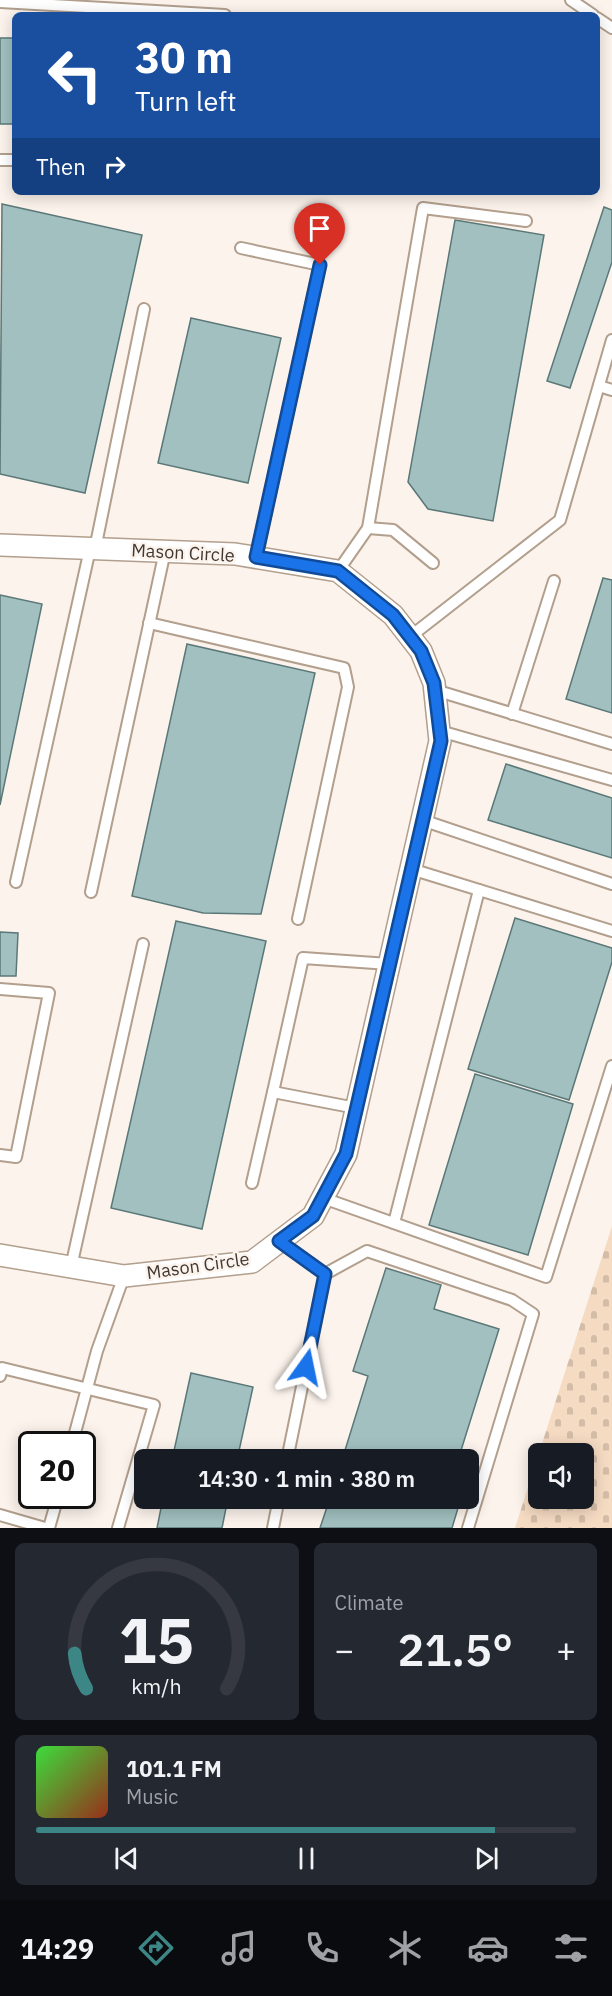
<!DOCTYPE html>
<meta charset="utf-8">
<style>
body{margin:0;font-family:"IBM Plex Sans",sans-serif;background:#242831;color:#f1f3f6;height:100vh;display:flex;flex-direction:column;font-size:22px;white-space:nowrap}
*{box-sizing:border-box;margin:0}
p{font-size:20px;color:#9ea1a6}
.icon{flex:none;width:33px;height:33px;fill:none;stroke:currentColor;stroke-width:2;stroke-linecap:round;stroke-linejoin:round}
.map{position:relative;height:1528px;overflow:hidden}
.panel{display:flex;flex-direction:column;gap:15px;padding:15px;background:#0d0f14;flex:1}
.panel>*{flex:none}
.hud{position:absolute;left:12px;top:12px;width:588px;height:183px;border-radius:9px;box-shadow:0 3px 15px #0003;background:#1a4fa0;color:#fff;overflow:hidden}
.tools{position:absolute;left:528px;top:1443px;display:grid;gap:12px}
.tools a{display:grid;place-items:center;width:66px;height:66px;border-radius:9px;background:#171b24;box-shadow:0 3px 15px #0003;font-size:30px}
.speed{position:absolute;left:18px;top:1431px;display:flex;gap:12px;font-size:30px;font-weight:700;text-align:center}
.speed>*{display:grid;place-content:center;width:78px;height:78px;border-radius:50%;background:#171b24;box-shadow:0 3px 15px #0003;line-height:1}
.speed .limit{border:3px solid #111;border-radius:9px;background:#fff;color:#111}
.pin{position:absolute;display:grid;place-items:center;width:51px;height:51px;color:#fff;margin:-62px -26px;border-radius:50% 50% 50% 0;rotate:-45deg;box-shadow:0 0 6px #0007}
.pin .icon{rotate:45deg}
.me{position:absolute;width:66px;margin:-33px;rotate:12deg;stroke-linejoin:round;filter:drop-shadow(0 0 4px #0008)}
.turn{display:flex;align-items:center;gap:21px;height:126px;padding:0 24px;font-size:27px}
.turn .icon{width:78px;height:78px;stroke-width:2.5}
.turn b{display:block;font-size:42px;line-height:51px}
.then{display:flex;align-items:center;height:57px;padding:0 24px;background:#0003;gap:12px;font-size:22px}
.big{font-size:45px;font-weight:600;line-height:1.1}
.panel .widget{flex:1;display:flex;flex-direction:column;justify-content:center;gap:9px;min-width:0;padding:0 21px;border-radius:9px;background:#242831}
.panel .dial{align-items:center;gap:0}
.dial svg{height:156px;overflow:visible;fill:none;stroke:#363941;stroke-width:7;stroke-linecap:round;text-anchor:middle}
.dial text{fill:#f1f3f6;stroke:none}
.song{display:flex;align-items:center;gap:18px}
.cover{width:72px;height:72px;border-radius:9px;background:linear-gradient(135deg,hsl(120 70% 55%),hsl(10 70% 35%))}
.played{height:6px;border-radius:3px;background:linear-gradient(90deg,#3d8686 85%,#363941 85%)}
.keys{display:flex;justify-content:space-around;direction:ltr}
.heat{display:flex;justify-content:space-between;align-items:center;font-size:33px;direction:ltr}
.panel .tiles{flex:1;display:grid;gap:15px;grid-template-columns:1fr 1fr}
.widget:last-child{grid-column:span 2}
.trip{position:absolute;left:134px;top:1449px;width:345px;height:60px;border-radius:9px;background:#171b24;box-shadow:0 3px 15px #0003;font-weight:600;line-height:60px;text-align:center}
.dock{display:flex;height:96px;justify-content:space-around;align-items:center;background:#090b0e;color:#9ea1a6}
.dock .icon{width:42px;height:42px}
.dock .active{color:#3d8686}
.dock b{font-size:27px;color:#f1f3f6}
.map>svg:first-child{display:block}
</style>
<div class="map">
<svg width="612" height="1528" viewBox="0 0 612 1528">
<defs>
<pattern id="cemetery-stones" width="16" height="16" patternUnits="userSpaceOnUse" patternTransform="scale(1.5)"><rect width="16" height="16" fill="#f6dbc3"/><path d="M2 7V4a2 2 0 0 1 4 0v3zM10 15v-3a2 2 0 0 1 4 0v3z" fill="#d4bda8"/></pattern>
</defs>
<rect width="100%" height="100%" fill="#fcf3ec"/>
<!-- cemetery -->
<polygon fill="url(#cemetery-stones)" points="612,1226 612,1528 515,1528 538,1456 538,1498 584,1498 584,1454 539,1453"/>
<!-- building -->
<g fill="#a1c0bf" stroke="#5b7878" stroke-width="1.5">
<rect x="0" y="38" width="15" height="86"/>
<polygon points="2,204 142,235 85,493 0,474"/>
<polygon points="604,207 612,210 612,262 570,388 547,381"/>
<polygon points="455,220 544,235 493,521 428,509 408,482"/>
<polygon points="191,318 281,338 248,483 158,463"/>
<polygon points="603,578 612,580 612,713 566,699"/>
<polygon points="0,595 42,604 0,805"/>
<polygon points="187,644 315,673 261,914 203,913 132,896"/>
<polygon points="506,764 612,798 612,858 488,820"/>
<polygon points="515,918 612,948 612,962 569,1100 468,1069"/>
<polygon points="176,921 266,941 202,1229 111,1208"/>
<polygon points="0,932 18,933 16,976 0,976"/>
<polygon points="475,1074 573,1104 528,1255 429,1225"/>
<polygon points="386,1268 441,1285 434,1309 499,1329 458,1460 342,1460 368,1376 353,1371"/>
<polygon points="191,1373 253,1387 237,1460 172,1460"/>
<polygon points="163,1498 228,1498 222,1528 157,1528"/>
<polygon points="330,1498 461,1498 452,1528 320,1528"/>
</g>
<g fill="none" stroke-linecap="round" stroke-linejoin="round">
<!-- lane casing -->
<g stroke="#b29f8d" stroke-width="14">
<g id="lane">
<polyline points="571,0 593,15"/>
<polyline points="0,2 225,15"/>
<polyline points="597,18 612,28"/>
<polyline points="0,160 15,160"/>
<polyline points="241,248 320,265 256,557"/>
<polyline points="599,386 612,390"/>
<polyline points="368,528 393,530 433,563"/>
<polyline points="95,549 144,309"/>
<polyline points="338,571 368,528 423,208 526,221"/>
<polyline points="149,623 344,668 348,687 298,919"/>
<polyline points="411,636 560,520 612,340"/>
<polyline points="435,690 612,744"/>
<polyline points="512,714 554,581"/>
<polyline points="440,731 612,780"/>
<polyline points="422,820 612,884"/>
<polyline points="411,869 612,931"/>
<polyline points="16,882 90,549"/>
<polyline points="91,892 165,551"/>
<polyline points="0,989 49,993 16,1157 0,1155"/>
<polyline points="273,1092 303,958 389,964"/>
<polyline points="252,1183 273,1092 356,1108"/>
<polyline points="323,1198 546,1277 612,1066"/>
<polyline points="394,1223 479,890"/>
<polyline points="279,1241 325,1274"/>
<polyline points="71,1267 143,944"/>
<polyline points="0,1376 2,1368 154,1405 118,1528"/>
<polyline points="72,1444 97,1351 124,1276"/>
<polyline points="287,1460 325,1274 367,1251 512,1300 533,1314 468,1528"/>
<polyline points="0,1515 45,1528"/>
<polyline points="49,1528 58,1496"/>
<polyline points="273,1528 279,1498"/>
</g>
</g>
<!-- street casing -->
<g stroke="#b29f8d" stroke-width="24">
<polyline id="street" points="0,545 235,554 338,571 393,615 421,651 434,683 440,741 346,1154 313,1216 252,1262 124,1276 0,1255"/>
</g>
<!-- lane -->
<use href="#lane" stroke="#fff" stroke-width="10"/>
<!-- street -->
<use href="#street" stroke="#fff" stroke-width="21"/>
</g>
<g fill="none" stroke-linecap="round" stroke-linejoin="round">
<!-- route casing -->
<g stroke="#114b97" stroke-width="15">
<polyline id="route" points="306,1367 325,1274 279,1241 313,1216 346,1154 441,741 434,683 421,651 393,615 338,571 256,557 320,265"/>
</g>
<!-- route -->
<use href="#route" stroke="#1a73e8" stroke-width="10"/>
</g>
<g text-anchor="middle" stroke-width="5" stroke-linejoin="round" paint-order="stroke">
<!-- street labels -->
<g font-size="18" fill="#403831" stroke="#fcf3ec">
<text transform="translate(183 553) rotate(3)" y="6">Mason Circle</text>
<text transform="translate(198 1266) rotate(-8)" y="6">Mason Circle</text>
</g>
</g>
</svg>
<div class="tools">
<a><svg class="icon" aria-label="sound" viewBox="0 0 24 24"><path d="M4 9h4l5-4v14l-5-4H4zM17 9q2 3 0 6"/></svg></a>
</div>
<div class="speed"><div class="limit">20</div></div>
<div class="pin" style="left:320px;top:265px;background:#d93025"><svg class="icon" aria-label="arrive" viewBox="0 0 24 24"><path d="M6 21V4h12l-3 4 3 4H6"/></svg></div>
<svg class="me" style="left:306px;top:1367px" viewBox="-20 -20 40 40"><path d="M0-17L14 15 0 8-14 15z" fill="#1a73e8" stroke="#fff" stroke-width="4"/></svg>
<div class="trip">14:30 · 1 min · 380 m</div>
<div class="hud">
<div class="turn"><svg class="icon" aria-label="left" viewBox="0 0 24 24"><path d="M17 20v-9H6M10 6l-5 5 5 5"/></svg><div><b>30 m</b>Turn left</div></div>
<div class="then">Then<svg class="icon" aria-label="right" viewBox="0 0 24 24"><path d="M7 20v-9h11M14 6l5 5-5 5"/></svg></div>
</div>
</div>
<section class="panel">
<div class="tiles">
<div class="widget dial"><svg viewBox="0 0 100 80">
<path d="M14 69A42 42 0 1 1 86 69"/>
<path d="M14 69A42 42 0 0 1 8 51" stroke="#3d8686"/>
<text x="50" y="56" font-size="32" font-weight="700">15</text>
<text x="50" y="72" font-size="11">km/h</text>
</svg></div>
<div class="widget"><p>Climate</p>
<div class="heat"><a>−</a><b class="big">21.5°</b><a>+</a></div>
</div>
<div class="widget">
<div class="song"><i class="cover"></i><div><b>101.1 FM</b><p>Music</p></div></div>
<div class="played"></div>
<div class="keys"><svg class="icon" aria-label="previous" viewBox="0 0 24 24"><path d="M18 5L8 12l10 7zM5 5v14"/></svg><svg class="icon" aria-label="pause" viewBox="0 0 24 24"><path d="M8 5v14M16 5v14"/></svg><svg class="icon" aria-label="next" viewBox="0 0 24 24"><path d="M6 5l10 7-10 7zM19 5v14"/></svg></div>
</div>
</div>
</section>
<nav class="dock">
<b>14:29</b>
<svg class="icon active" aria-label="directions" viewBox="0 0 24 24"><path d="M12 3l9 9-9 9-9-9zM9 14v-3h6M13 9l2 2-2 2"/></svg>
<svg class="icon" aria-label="music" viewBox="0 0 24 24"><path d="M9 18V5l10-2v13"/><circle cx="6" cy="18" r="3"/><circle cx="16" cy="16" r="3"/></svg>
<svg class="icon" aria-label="phone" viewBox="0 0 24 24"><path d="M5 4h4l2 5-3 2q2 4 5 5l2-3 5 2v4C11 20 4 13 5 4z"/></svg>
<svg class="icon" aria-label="climate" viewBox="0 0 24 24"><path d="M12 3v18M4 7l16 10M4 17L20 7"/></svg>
<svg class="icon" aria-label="car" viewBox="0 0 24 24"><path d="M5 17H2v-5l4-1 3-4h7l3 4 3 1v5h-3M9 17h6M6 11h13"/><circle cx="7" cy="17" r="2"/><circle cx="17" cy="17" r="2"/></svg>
<svg class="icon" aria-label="filters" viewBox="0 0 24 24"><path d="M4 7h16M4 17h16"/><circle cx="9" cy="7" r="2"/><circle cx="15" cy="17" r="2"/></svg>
</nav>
